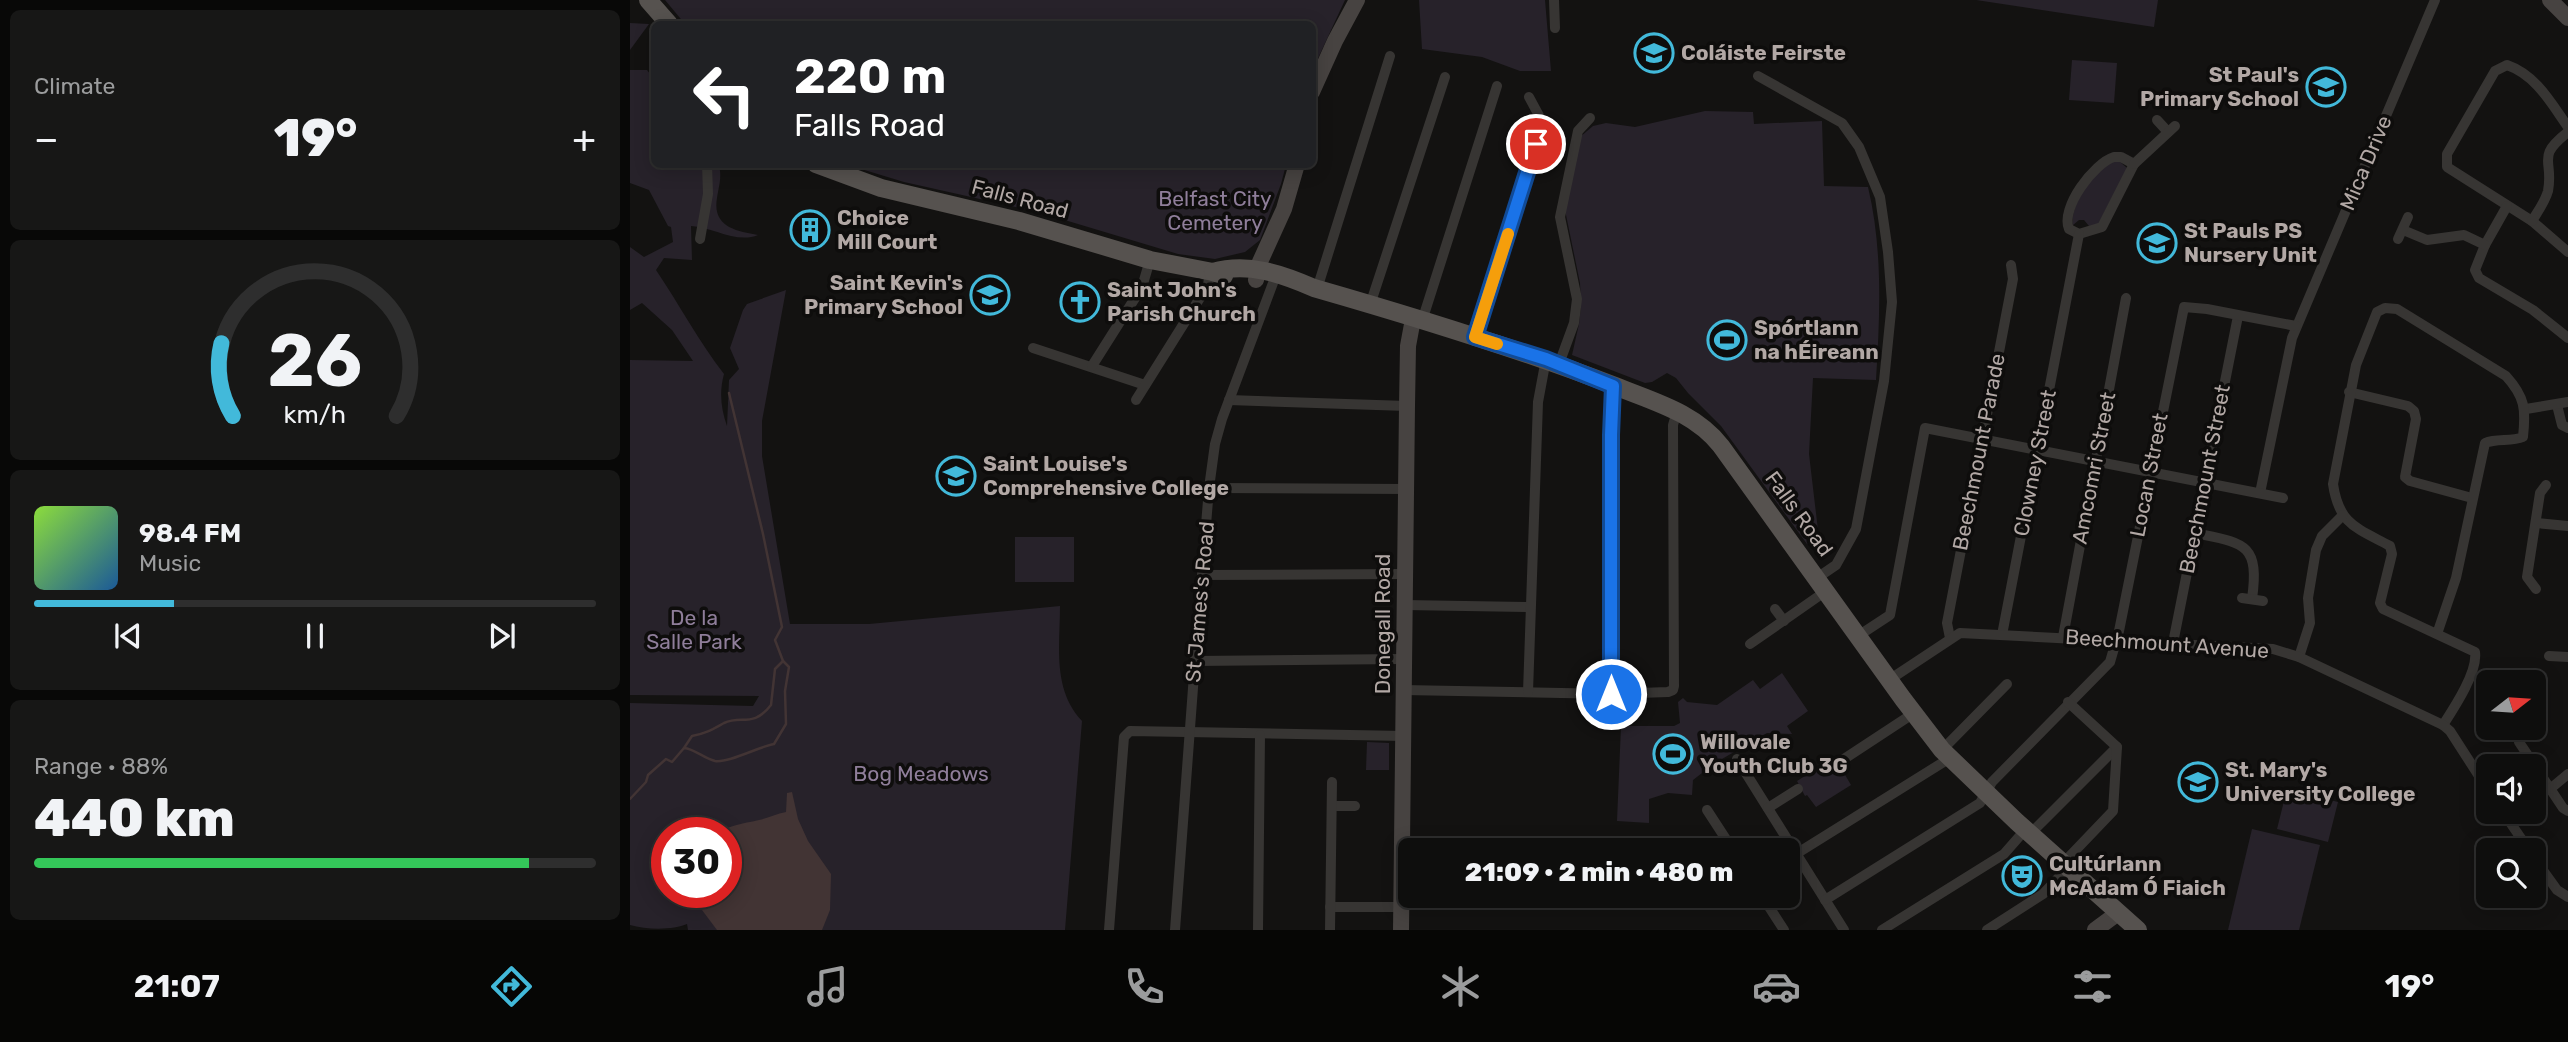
<!DOCTYPE html>
<meta charset="utf-8">
<style>
body{margin:0;font-family:Rubik,sans-serif;background:#171716;color:#f1f3f6;height:100vh;display:flex;flex-direction:column;font-size:26px;white-space:nowrap}
*{box-sizing:border-box;margin:0}
p{font-size:23px;color:#9b9c9d}
.icon{flex:none;width:38px;height:38px;fill:none;stroke:currentColor;stroke-width:2;stroke-linecap:round;stroke-linejoin:round}
.map{position:relative;flex:1;overflow:hidden}
.sheet{display:flex;flex-direction:column;gap:10px;padding:10px;background:#080807;width:630px}
.sheet>*{flex:none}
.hud{position:absolute;left:21px;top:21px;width:665px;height:147px;border-radius:10px;box-shadow:0 4px 18px #0003,0 0 0 2px #2e2e2e;background:#202124;color:#fff;overflow:hidden}
.needle{width:46px;rotate:73deg}
.buttons{position:absolute;left:1846px;top:670px;display:grid;gap:14px}
.buttons a{display:grid;place-items:center;width:70px;height:70px;border-radius:10px;background:#0e0e0d;box-shadow:0 4px 18px #0003,0 0 0 2px #2e2e2e;font-size:35px}
.speed{position:absolute;left:21px;top:817px;display:flex;gap:14px;font-size:35px;font-weight:700;text-align:center}
.speed>*{display:grid;place-content:center;width:91px;height:91px;border-radius:50%;background:#0e0e0d;box-shadow:0 4px 18px #0003,0 0 0 2px #2e2e2e;line-height:1}
.speed .limit{border:10px solid #d22;background:#fff;color:#111}
.pin{position:absolute;display:grid;place-items:center;width:60px;height:60px;color:#fff;margin:-30px;border:4px solid #fff;border-radius:50%;box-shadow:0 2px 7px #0007}
.me{position:absolute;width:77px;margin:-38px;rotate:0deg;stroke-linejoin:round;filter:drop-shadow(0 0 5px #0008)}
.turn{display:flex;align-items:center;gap:24px;height:147px;padding:0 28px;font-size:32px}
.turn .icon{width:91px;height:91px;stroke-width:2.5}
.turn b{display:block;font-size:49px;line-height:60px}
.big{font-size:52px;font-weight:800;line-height:1.1}
.sheet .card{flex:1;display:flex;flex-direction:column;justify-content:center;gap:10px;min-width:0;padding:0 24px;border-radius:10px;background:#171716}
.sheet .dial{align-items:center;gap:0}
.dial svg{height:182px;overflow:visible;fill:none;stroke:#2e2e2e;stroke-width:7;stroke-linecap:round;text-anchor:middle}
.dial text{fill:#f1f3f6;stroke:none}
.song{display:flex;align-items:center;gap:21px}
.cover{width:84px;height:84px;border-radius:10px;background:linear-gradient(135deg,hsl(90 70% 55%),hsl(210 70% 35%))}
.played{height:7px;border-radius:4px;background:linear-gradient(90deg,#42b9da 25%,#2e2e2e 25%)}
.keys{display:flex;justify-content:space-around;direction:ltr}
.heat{display:flex;justify-content:space-between;align-items:center;font-size:38px;direction:ltr}
.charge{height:10px;border-radius:5px;background:linear-gradient(90deg,#34c759 88%,#2e2e2e 0)}
.trip{position:absolute;left:768px;top:838px;width:402px;height:70px;border-radius:10px;background:#0e0e0d;box-shadow:0 4px 18px #0003,0 0 0 2px #2e2e2e;font-weight:800;line-height:70px;text-align:center}
.tabs{display:flex;height:112px;justify-content:space-around;align-items:center;background:#060605;color:#9b9c9d}
.tabs .icon{width:49px;height:49px}
.tabs .on{color:#42b9da}
.tabs b{font-size:32px;color:#f1f3f6}
main{display:flex;flex:1;min-height:0}
.map>svg:first-child{display:block}
</style>
<main>
<section class="sheet">
<div class="card"><p>Climate</p>
<div class="heat"><a>−</a><b class="big">19°</b><a>+</a></div>
</div>
<div class="card dial"><svg viewBox="0 0 100 80">
<path d="M14 69A42 42 0 1 1 86 69"/>
<path d="M14 69A42 42 0 0 1 9 37" stroke="#42b9da"/>
<text x="50" y="56" font-size="32" font-weight="700">26</text>
<text x="50" y="72" font-size="11">km/h</text>
</svg></div>
<div class="card">
<div class="song"><i class="cover"></i><div><b>98.4 FM</b><p>Music</p></div></div>
<div class="played"></div>
<div class="keys"><svg class="icon" aria-label="previous" viewBox="0 0 24 24"><path d="M18 5L8 12l10 7zM5 5v14"/></svg><svg class="icon" aria-label="pause" viewBox="0 0 24 24"><path d="M8 5v14M16 5v14"/></svg><svg class="icon" aria-label="next" viewBox="0 0 24 24"><path d="M6 5l10 7-10 7zM19 5v14"/></svg></div>
</div>
<div class="card"><p>Range · 88%</p><b class="big">440 km</b><div class="charge"></div></div>
</section>
<div class="map">
<svg width="1938" height="930" viewBox="0 0 1938 930">
<rect width="100%" height="100%" fill="#131211"/>
<!-- green -->
<g fill="#27222a" fill-rule="evenodd">
<polygon points="35,0 715,0 683,69 682,24 55,24"/>
<polygon points="789,0 915,0 921,71 890,71 852,57 792,49"/>
<polygon points="1346,0 1528,0 1524,27"/>
<polygon points="0,23 19,24 0,50"/>
<polygon points="1442,60 1487,63 1484,103 1439,100"/>
<path d="M0,70h17l7,9v85l65,1c3,13 0,20 -2,33 -5,29 19,33 41,37 -21,9 -46,-8 -67,-9l1,34 -28,-2 -8,12c23,34 43,72 68,104 -5,18 -3,35 3,52l2,-46 10,-11 -9,-21 13,-38 4,-6 39,-14 -24,131v35l28,168h79l191,-18c0,40 -8,83 22,115l-17,209h-377l-1,-6c-13,6 -40,6 -57,1v-222l123,3 6,-10 -129,-1v-335l63,1 -21,-31 -30,-27 -12,7v-63l14,10 29,-15 -2,-15 -3,-1 -19,-36 -19,-7zM37,833h59v59h-59z"/>
<path d="M1075,111l48,1 1,12 68,-3 2,65 44,1c15,63 12,128 8,193l-63,-2 -4,76 11,93 -13,-3 -86,-118 -33,-33 -12,-15 -9,-5 -15,9 -7,1 -73,-28 7,-31 2,-19 -1,-22 -15,-73 15,-73 13,-11 13,-3 29,4z"/>
<path d="M1485,161l5,1 7,6 -29,57 -9,1 -5,-6h-5l-6,5c-4,-20 23,-58 42,-64z"/>
<polygon points="218,165 656,165 651,184 630,240 615,252 585,259 548,254 408,212 274,182"/>
<rect x="385" y="537" width="59" height="45"/>
<polygon points="1152,673 1178,711 1157,726 1162,734 1137,733 1085,763 1063,780 1062,795 1038,793 1019,799 1019,823 987,821 991,726 1044,726 1050,723 1048,702 1053,698 1057,702 1087,705 1123,680 1130,689"/>
<polygon points="737,742 759,743 759,770 736,770"/>
<polygon points="1209,755 1211,768 1221,785 1186,807 1177,795 1175,796 1167,781"/>
<polygon points="1657,789 1708,802 1698,842 1647,829"/>
<polygon points="1622,829 1690,845 1669,930 1598,930"/>
</g>
<!-- water -->
<path fill="#423434" d="M162,792l6,27 10,22 23,33 -1,36 -8,20h-105l-27,-36 36,-2v-59h-11c17,-8 26,-9 44,-13 9,-2 17,-6 27,-8l1,-19z"/>
<g fill="none" stroke-linecap="round" stroke-linejoin="round">
<!-- stream -->
<g stroke="#423434" stroke-width="2.5">
<path d="M54,748l8,-12c13,-2 21,-7 32,-13 18,-8 29,5 47,-18l4,-36 8,-8"/>
<path d="M0,799l16,-17 2,-7 18,-16 6,3 12,-14c11,1 19,10 31,13 14,2 43,-14 59,-17l12,-20 -1,-33 4,-24 -6,-6 -8,-21 7,-13 -19,-93 -34,-141"/>
</g>
<!-- street -->
<g stroke="#373533" stroke-width="10">
<polyline points="924,0 925,28"/>
<polyline points="1128,76 1212,123 1229,147 1250,197 1258,252 1262,302 1254,381 1226,529 1206,565 1187,578"/>
<polyline points="1527,120 1538,132"/>
<path d="M1938,127c-17,-24 -32,-52 -61,-62l-12,6 -48,83v13l85,54 36,31"/>
<path d="M1484,157h7l13,7 -32,63 -23,7 -10,-5c-9,-21 25,-66 45,-72z"/>
<polyline points="1504,164 1545,126"/>
<polyline points="1877,206 1855,245 1845,270 1849,278 1903,310 1938,338"/>
<path d="M1902,221c6,-10 13,-19 16,-30 6,-32 -13,-33 20,-59"/>
<polyline points="1773,230 1797,240 1834,235 1855,245"/>
<polyline points="70,239 78,194 77,164"/>
<polyline points="1768,239 1778,217"/>
<polyline points="687,289 760,56"/>
<polyline points="740,305 815,77"/>
<polyline points="792,321 867,86"/>
<polyline points="845,337 913,123 899,97"/>
<polyline points="403,348 515,385"/>
<polyline points="929,364 944,323 947,299 930,217 948,131 960,118"/>
<polyline points="462,366 512,287 520,260"/>
<polyline points="1719,392 1778,406 1784,411 1786,419 1775,477 1780,481 1842,498"/>
<polyline points="506,400 578,285 580,271"/>
<polyline points="599,400 777,406"/>
<polyline points="1927,405 1932,425 1938,428"/>
<polyline points="1896,409 1938,402"/>
<polyline points="579,488 776,489"/>
<polyline points="1630,493 1662,338 1805,0"/>
<polyline points="1906,523 1938,526"/>
<path d="M1564,533c49,10 66,9 58,66"/>
<polyline points="572,575 774,574"/>
<polyline points="1906,589 1897,577 1910,493 1916,485"/>
<polyline points="1612,598 1633,601"/>
<polyline points="774,605 900,607"/>
<polyline points="1145,609 1154,621"/>
<path d="M1807,634l19,-56 29,-135c12,-5 26,-1 38,-6 3,-28 2,-40 -17,-61l-109,-67 -12,-1 -8,4 -21,53 -23,119c6,41 24,44 57,62l2,8 -12,49 3,6 92,43c3,20 -21,56 -32,73"/>
<polyline points="1372,635 1449,234"/>
<polyline points="1228,636 1260,615 1295,428 1653,498"/>
<polyline points="1433,637 1496,298"/>
<polyline points="1320,638 1317,623 1383,279 1381,265"/>
<polyline points="1543,643 1608,316"/>
<polyline points="1120,644 1196,591"/>
<polyline points="1919,656 1938,657"/>
<polyline points="1669,657 1680,623 1678,598 1686,550 1692,536 1713,515"/>
<polyline points="565,661 773,659"/>
<polyline points="1259,680 1330,633 1643,649 1669,657 1813,725 1820,731 1858,790"/>
<polyline points="773,690 981,694 1038,692 1043,690 1044,686 1043,425 1047,411"/>
<polyline points="898,692 908,402 916,359"/>
<polyline points="981,694 980,435 983,386"/>
<polyline points="1889,742 1933,808 1938,811"/>
<polyline points="1312,750 1377,684"/>
<polyline points="1107,759 1214,930"/>
<polyline points="1214,759 1284,713"/>
<polyline points="1920,789 1938,774"/>
<polyline points="702,806 725,806"/>
<polyline points="1138,808 1168,789"/>
<polyline points="1077,810 1103,850"/>
<polyline points="1873,812 1899,850"/>
<polyline points="1400,834 1487,747"/>
<polyline points="1904,858 1927,890 1938,897"/>
<polyline points="1158,859 1320,758"/>
<polyline points="1132,896 1154,930"/>
<polyline points="1195,900 1350,803 1362,782 1480,662 1489,631 1554,307 1577,309 1666,326"/>
<polyline points="1089,902 1099,896"/>
<polyline points="700,907 772,907"/>
<polyline points="479,930 494,737 500,731 774,736"/>
<polyline points="545,930 565,661 579,488 585,444 592,419 643,283"/>
<polyline points="628,930 630,735"/>
<polyline points="700,930 702,782"/>
<polyline points="1252,930 1374,854 1395,830"/>
<polyline points="1357,930 1413,894 1431,875 1439,857 1483,811 1487,747 1438,702"/>
</g>
<!-- secondary -->
<g stroke="#474341" stroke-width="16">
<polyline points="1920,0 1938,18"/>
<polyline points="682,92 705,41 727,0"/>
<polyline points="626,280 629,264 654,209 667,164"/>
<polyline points="771,930 777,406 778,346 783,319"/>
<polyline points="1465,930 1488,913"/>
</g>
<!-- primary -->
<g stroke="#56524f" stroke-width="18">
<polyline points="18,0 39,24"/>
<polyline points="186,164 251,188 389,221 520,260 583,272 594,276"/>
<path d="M583,272c35,-10 69,2 101,16 101,29 203,60 301,98 39,16 79,26 106,60l182,253 39,51 75,72 121,108"/>
</g>
</g>
<g fill="none" stroke-linecap="round" stroke-linejoin="round">
<!-- route casing -->
<g stroke="#114b97" stroke-width="18">
<polyline id="route" points="906,144 845,337 916,359 983,386 981,435 981,694"/>
</g>
<!-- route -->
<use href="#route" stroke="#1a73e8" stroke-width="12"/>
<!-- slow -->
<polyline stroke="#f59e0b" stroke-width="12" points="867,344 845,337 878,234"/>
</g>
<!-- icons -->
<defs>
<g id="school-ring" transform="scale(2.0125)"><circle r="9.5" fill="#0e0d0c" stroke="#42b9da" stroke-width="1.5"/><path d="M0-5L7-2L0 1L-7-2ZM-4 1L0 2.5L4 1V4Q0 6-4 4Z" fill="#42b9da"/></g>
<g id="building-ring" transform="scale(2.0125)"><circle r="9.5" fill="#0e0d0c" stroke="#42b9da" stroke-width="1.5"/><path d="M-4-6H4V6H1V3H-1V6H-4ZM-2.5-4.3h1.7v1.8h-1.7ZM.8-4.3h1.7v1.8H.8ZM-2.5-1h1.7V.8h-1.7ZM.8-1h1.7V.8H.8Z" fill="#42b9da"/></g>
<g id="church-ring" transform="scale(2.0125)"><circle r="9.5" fill="#0e0d0c" stroke="#42b9da" stroke-width="1.5"/><path d="M-1.2-6h2.4v3.5h3.3v2.4h-3.3V6h-2.4V-.1h-3.3v-2.4h3.3Z" fill="#42b9da"/></g>
<g id="stadium-ring" transform="scale(2.0125)"><circle r="9.5" fill="#0e0d0c" stroke="#42b9da" stroke-width="1.5"/><path d="M0-5a6.5 5 0 1 0 0 10a6.5 5 0 1 0 0-10ZM-3.5-1.8h7v3.6h-7Z" fill="#42b9da"/></g>
<g id="university-ring" transform="scale(2.0125)"><circle r="9.5" fill="#0e0d0c" stroke="#42b9da" stroke-width="1.5"/><path d="M0-5L7-2L0 1L-7-2ZM-4 1L0 2.5L4 1V4Q0 6-4 4Z" fill="#42b9da"/></g>
<g id="theatre-ring" transform="scale(2.0125)"><circle r="9.5" fill="#0e0d0c" stroke="#42b9da" stroke-width="1.5"/><path d="M-5-5.5Q0-4 5-5.5V0Q5 5 0 6Q-5 5-5 0ZM-3.3-2.5H-1v1.5H-3.3ZM1-2.5H3.3v1.5H1ZM-2.8 1Q0 5.5 2.8 1Z" fill="#42b9da"/></g>
</defs>
<g fill-rule="evenodd">
<use href="#school-ring" x="1024" y="53"/>
<use href="#school-ring" x="1696" y="87"/>
<use href="#building-ring" x="180" y="230"/>
<use href="#school-ring" x="1527" y="243"/>
<use href="#school-ring" x="360" y="295"/>
<use href="#church-ring" x="450" y="302"/>
<use href="#stadium-ring" x="1097" y="340"/>
<use href="#school-ring" x="326" y="476"/>
<use href="#stadium-ring" x="1043" y="754"/>
<use href="#university-ring" x="1568" y="782"/>
<use href="#theatre-ring" x="1392" y="876"/>
</g>
<g text-anchor="middle" stroke-width="7" stroke-linejoin="round" paint-order="stroke">
<!-- poi labels -->
<g font-size="21" font-weight="bold" fill="#b2a8a5" stroke="#0e0d0c" text-anchor="start">
<text x="1051" y="60">Coláiste Feirste</text>
<text x="1669" y="82" text-anchor="end">St Paul's<tspan x="1669" dy="24">Primary School</tspan></text>
<text x="207" y="225">Choice<tspan x="207" dy="24">Mill Court</tspan></text>
<text x="1554" y="238">St Pauls PS<tspan x="1554" dy="24">Nursery Unit</tspan></text>
<text x="333" y="290" text-anchor="end">Saint Kevin's<tspan x="333" dy="24">Primary School</tspan></text>
<text x="477" y="297">Saint John's<tspan x="477" dy="24">Parish Church</tspan></text>
<text x="1124" y="335">Spórtlann<tspan x="1124" dy="24">na hÉireann</tspan></text>
<text x="353" y="471">Saint Louise's<tspan x="353" dy="24">Comprehensive College</tspan></text>
<text x="1070" y="749">Willovale<tspan x="1070" dy="24">Youth Club 3G</tspan></text>
<text x="1595" y="777">St. Mary's<tspan x="1595" dy="24">University College</tspan></text>
<text x="1419" y="871">Cultúrlann<tspan x="1419" dy="24">McAdam Ó Fiaich</tspan></text>
</g>
<!-- street labels -->
<g font-size="21" fill="#b2a8a5" stroke="#0e0d0c">
<text transform="translate(1736 163) rotate(-67)" y="7">Mica Drive</text>
<text transform="translate(390 199) rotate(15)" y="7">Falls Road</text>
<text transform="translate(1349 452) rotate(-79)" y="7">Beechmount Parade</text>
<text transform="translate(1405 463) rotate(-79)" y="7">Clowney Street</text>
<text transform="translate(1464 468) rotate(-79)" y="7">Amcomri Street</text>
<text transform="translate(1519 475) rotate(-79)" y="7">Locan Street</text>
<text transform="translate(1575 479) rotate(-79)" y="7">Beechmount Street</text>
<text transform="translate(1169 514) rotate(54)" y="7">Falls Road</text>
<text transform="translate(570 602) rotate(-85)" y="7">St James's Road</text>
<text transform="translate(753 624) rotate(-90)" y="7">Donegall Road</text>
<text transform="translate(1537 644) rotate(4)" y="7">Beechmount Avenue</text>
</g>
<!-- park labels -->
<g font-size="21" fill="#8f7e9a" stroke="#0e0d0c">
<text x="585" y="206">Belfast City<tspan x="585" dy="24">Cemetery</tspan></text>
<text x="64" y="625">De la<tspan x="64" dy="24">Salle Park</tspan></text>
<text x="291" y="781">Bog Meadows</text>
</g>
</g>
</svg>
<div class="buttons">
<a><svg class="needle" viewBox="-14 -14 28 28"><path d="M0-13l5 13h-10z" fill="#e53935"/><path d="M0 13l5-13h-10z" fill="#9b9c9d"/></svg></a>
<a><svg class="icon" aria-label="sound" viewBox="0 0 24 24"><path d="M4 9h4l5-4v14l-5-4H4zM17 9q2 3 0 6"/></svg></a>
<a><svg class="icon" aria-label="search" viewBox="0 0 24 24"><circle cx="10" cy="10" r="6"/><path d="M15 15l6 6"/></svg></a>
</div>
<div class="speed"><div class="limit">30</div></div>
<div class="pin" style="left:906px;top:144px;background:#d93025"><svg class="icon" aria-label="arrive" viewBox="0 0 24 24"><path d="M6 21V4h12l-3 4 3 4H6"/></svg></div>
<svg class="me" style="left:981px;top:694px" viewBox="-20 -20 40 40"><circle r="17" fill="#1a73e8" stroke="#fff" stroke-width="3"/><path d="M0-11L8 9 0 5-8 9z" fill="#fff"/></svg>
<div class="trip">21:09 · 2 min · 480 m</div>
<div class="hud">
<div class="turn"><svg class="icon" aria-label="left" viewBox="0 0 24 24"><path d="M17 20v-9H6M10 6l-5 5 5 5"/></svg><div><b>220 m</b>Falls Road</div></div>
</div>
</div>
</main>
<nav class="tabs">
<b>21:07</b>
<svg class="icon on" aria-label="directions" viewBox="0 0 24 24"><path d="M12 3l9 9-9 9-9-9zM9 14v-3h6M13 9l2 2-2 2"/></svg>
<svg class="icon" aria-label="music" viewBox="0 0 24 24"><path d="M9 18V5l10-2v13"/><circle cx="6" cy="18" r="3"/><circle cx="16" cy="16" r="3"/></svg>
<svg class="icon" aria-label="phone" viewBox="0 0 24 24"><path d="M5 4h4l2 5-3 2q2 4 5 5l2-3 5 2v4C11 20 4 13 5 4z"/></svg>
<svg class="icon" aria-label="climate" viewBox="0 0 24 24"><path d="M12 3v18M4 7l16 10M4 17L20 7"/></svg>
<svg class="icon" aria-label="car" viewBox="0 0 24 24"><path d="M5 17H2v-5l4-1 3-4h7l3 4 3 1v5h-3M9 17h6M6 11h13"/><circle cx="7" cy="17" r="2"/><circle cx="17" cy="17" r="2"/></svg>
<svg class="icon" aria-label="filters" viewBox="0 0 24 24"><path d="M4 7h16M4 17h16"/><circle cx="9" cy="7" r="2"/><circle cx="15" cy="17" r="2"/></svg>
<b>19°</b>
</nav>
